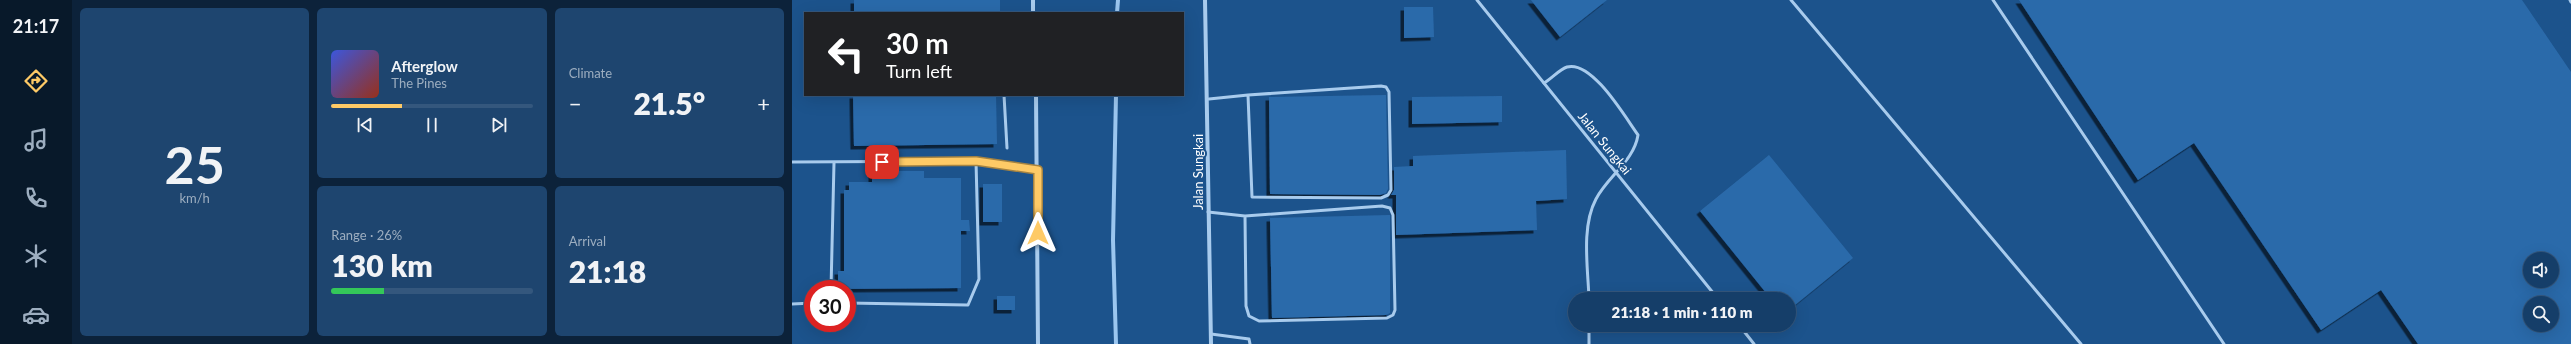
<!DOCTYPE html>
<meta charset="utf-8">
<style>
body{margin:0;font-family:Lato,sans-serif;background:#1e456f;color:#f1f3f6;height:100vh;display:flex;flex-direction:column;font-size:15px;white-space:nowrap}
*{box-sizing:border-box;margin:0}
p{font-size:13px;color:#9daec0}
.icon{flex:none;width:22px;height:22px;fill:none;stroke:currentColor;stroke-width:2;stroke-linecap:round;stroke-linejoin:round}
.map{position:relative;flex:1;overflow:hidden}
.drawer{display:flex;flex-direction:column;gap:8px;padding:8px;background:#0c223a;width:720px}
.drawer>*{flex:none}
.guide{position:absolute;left:12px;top:12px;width:380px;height:84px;border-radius:0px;box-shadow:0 4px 16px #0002,0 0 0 1px #34577d;background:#202124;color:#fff;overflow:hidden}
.controls{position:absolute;left:1731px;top:252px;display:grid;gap:8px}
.controls a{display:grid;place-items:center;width:36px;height:36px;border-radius:50%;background:#153e69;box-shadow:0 4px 16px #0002,0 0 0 1px #34577d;font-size:20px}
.speed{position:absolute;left:12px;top:280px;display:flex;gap:8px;font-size:20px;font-weight:700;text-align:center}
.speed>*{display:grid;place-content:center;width:52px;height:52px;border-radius:50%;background:#153e69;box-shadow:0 4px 16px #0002,0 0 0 1px #34577d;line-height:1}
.speed .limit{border:6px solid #d22;background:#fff;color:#111}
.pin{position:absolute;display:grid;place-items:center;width:34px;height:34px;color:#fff;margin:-17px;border-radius:8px;box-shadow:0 2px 6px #0006}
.me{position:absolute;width:44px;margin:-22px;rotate:0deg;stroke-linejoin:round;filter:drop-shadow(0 0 3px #0008)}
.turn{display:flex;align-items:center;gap:14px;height:84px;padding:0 16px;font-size:18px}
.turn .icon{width:52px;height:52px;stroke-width:2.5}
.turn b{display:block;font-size:28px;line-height:34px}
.big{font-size:30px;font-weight:800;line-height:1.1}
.drawer .tile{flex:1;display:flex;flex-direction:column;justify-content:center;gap:6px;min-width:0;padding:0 14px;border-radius:6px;background:#1e456f}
.drawer .dial{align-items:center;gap:0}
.dial b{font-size:52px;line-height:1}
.song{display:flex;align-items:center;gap:12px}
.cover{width:48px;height:48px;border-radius:6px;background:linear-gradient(135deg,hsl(230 70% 55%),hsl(10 70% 35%))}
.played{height:4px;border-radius:2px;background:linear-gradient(90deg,#feca66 35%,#34577d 35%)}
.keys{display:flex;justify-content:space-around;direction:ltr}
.heat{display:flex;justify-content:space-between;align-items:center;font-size:22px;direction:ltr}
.charge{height:6px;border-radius:3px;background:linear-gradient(90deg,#34c759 26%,#34577d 0)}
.drawer .tiles{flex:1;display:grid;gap:8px;grid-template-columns:repeat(3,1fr)}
.tile:first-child{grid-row:span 2}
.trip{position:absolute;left:776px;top:292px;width:228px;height:40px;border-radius:20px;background:#153e69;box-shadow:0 4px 16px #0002,0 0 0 1px #34577d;font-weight:800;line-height:40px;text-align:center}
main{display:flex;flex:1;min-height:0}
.menu{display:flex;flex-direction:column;width:72px;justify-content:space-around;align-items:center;background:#08192a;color:#9daec0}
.menu .icon{width:28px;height:28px}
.menu .current{color:#feca66}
.menu b{font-size:18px;color:#f1f3f6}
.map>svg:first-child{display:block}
</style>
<main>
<nav class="menu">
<b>21:17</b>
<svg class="icon current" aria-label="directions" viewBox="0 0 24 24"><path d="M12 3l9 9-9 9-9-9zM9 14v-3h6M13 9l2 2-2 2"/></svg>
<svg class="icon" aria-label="music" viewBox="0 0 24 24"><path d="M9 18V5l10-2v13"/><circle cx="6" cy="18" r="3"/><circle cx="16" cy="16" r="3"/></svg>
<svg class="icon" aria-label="phone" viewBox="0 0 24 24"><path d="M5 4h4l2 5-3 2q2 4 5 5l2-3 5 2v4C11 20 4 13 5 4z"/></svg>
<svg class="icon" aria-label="climate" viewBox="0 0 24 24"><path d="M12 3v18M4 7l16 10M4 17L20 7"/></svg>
<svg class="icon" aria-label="car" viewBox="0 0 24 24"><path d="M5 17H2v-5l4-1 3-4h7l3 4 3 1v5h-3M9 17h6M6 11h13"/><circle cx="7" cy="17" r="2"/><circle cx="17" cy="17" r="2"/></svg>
</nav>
<section class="drawer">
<div class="tiles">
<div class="tile dial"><b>25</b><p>km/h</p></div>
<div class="tile">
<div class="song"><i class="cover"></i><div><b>Afterglow</b><p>The Pines</p></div></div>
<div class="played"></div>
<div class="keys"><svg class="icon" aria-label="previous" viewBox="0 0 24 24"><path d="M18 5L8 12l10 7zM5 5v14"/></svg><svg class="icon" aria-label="pause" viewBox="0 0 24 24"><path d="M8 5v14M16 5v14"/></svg><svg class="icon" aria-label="next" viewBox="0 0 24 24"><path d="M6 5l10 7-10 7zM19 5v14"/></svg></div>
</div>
<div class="tile"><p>Climate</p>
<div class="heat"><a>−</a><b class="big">21.5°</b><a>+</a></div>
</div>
<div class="tile"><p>Range · 26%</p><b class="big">130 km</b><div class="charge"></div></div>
<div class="tile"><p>Arrival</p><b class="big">21:18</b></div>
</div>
</section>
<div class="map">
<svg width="1779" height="344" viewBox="0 0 1779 344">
<defs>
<filter id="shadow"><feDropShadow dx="-3.5" dy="3.5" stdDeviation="0" flood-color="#0009"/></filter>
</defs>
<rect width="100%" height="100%" fill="#1c538c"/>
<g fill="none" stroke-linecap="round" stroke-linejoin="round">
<!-- stream -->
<g stroke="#9bc6ef" stroke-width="4">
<polyline points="325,13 326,0"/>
<polyline points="324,95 321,240 324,344"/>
</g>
</g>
<!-- building -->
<g fill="#2b6aaa" fill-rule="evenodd" filter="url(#shadow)">
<rect x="62" y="0" width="146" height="13"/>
<polygon points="739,0 815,0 768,37"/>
<path d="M1227,0h503l49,72v272h-153l-37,-54 -60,40 -127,-187 -56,37zM1738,259h22v22h-22zM1738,303h22v22h-22z"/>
<polygon points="612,7 641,7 642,37 612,38"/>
<polygon points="61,95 204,95 205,144 62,146"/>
<polygon points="594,95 596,189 594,193 588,195 478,194 477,97"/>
<polygon points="710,96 710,122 620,124 620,97"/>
<polygon points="774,150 775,199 744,201 745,230 604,235 604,195 599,195 602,190 602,167 621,166 621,156"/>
<polygon points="977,155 1061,258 997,310 997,299 979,299 908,211"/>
<polygon points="80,171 132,171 132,178 169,178 169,220 177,220 178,231 169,231 169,288 46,289 46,271 52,271 52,190 57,190 57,182 80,182"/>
<rect x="191" y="184" width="19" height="38"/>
<polygon points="598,215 598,313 594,315 480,318 478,218"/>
<rect x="205" y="296" width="18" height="14"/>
</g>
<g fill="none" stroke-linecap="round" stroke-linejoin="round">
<!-- service -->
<g stroke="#a8cbed" stroke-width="3">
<polyline points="685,0 926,299"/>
<polyline points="999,0 1289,344"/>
<polyline points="1201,0 1432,344"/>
<polyline points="1778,0 1779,2"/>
<path d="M752,83c7,-4 16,-14 23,-16 25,-7 58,50 71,68 -4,26 -30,41 -42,64 -15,28 -8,69 -7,100"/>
<polyline points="212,95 215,148"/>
<polyline points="417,99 456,95 589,86 594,87 597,92 599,190 596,195 589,198 460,197 456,95"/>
<polyline points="0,162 184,161 246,170"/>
<polyline points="416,212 453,216 590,206 598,208 601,215 603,310 601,315 595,318 467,321 457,316 454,306 453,216"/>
<polyline points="39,289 42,163"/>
<polyline points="55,303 176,305 187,279 184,161"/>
<polyline points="0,304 21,303"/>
<polyline points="797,325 797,344"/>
<polyline points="947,325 962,344"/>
<polyline points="419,334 457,339 458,344"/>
</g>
<!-- minor -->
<g stroke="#a8cbed" stroke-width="4">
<polyline points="241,0 241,13"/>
<polyline points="413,0 419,344"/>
<polyline points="244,95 246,344"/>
</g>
</g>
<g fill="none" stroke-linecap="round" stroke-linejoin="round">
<!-- route casing -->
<g stroke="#a58342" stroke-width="10">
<polyline id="route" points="90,162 184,161 246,170 246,233"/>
</g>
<!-- route -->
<use href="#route" stroke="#feca66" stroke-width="7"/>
</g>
<g text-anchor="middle" stroke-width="4" stroke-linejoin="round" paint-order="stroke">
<!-- street labels -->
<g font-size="13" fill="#fff" stroke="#1c538c">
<text transform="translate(813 143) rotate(51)" y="5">Jalan Sungkai</text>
<text transform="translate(406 172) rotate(-90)" y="5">Jalan Sungkai</text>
</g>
</g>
</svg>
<div class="controls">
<a><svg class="icon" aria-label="sound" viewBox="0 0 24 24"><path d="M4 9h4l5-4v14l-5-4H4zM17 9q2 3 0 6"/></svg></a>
<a><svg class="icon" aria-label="search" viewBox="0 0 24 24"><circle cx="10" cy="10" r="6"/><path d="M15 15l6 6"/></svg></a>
</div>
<div class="speed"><div class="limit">30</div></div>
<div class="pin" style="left:90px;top:162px;background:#d93025"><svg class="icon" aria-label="arrive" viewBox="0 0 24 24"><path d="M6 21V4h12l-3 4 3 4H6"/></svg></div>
<svg class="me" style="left:246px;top:233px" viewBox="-20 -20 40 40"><path d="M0-17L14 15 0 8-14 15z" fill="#feca66" stroke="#fff" stroke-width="4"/></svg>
<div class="trip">21:18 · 1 min · 110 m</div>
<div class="guide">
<div class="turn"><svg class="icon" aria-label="left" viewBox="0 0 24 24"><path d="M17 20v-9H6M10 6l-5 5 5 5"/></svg><div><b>30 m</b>Turn left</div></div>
</div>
</div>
</main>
